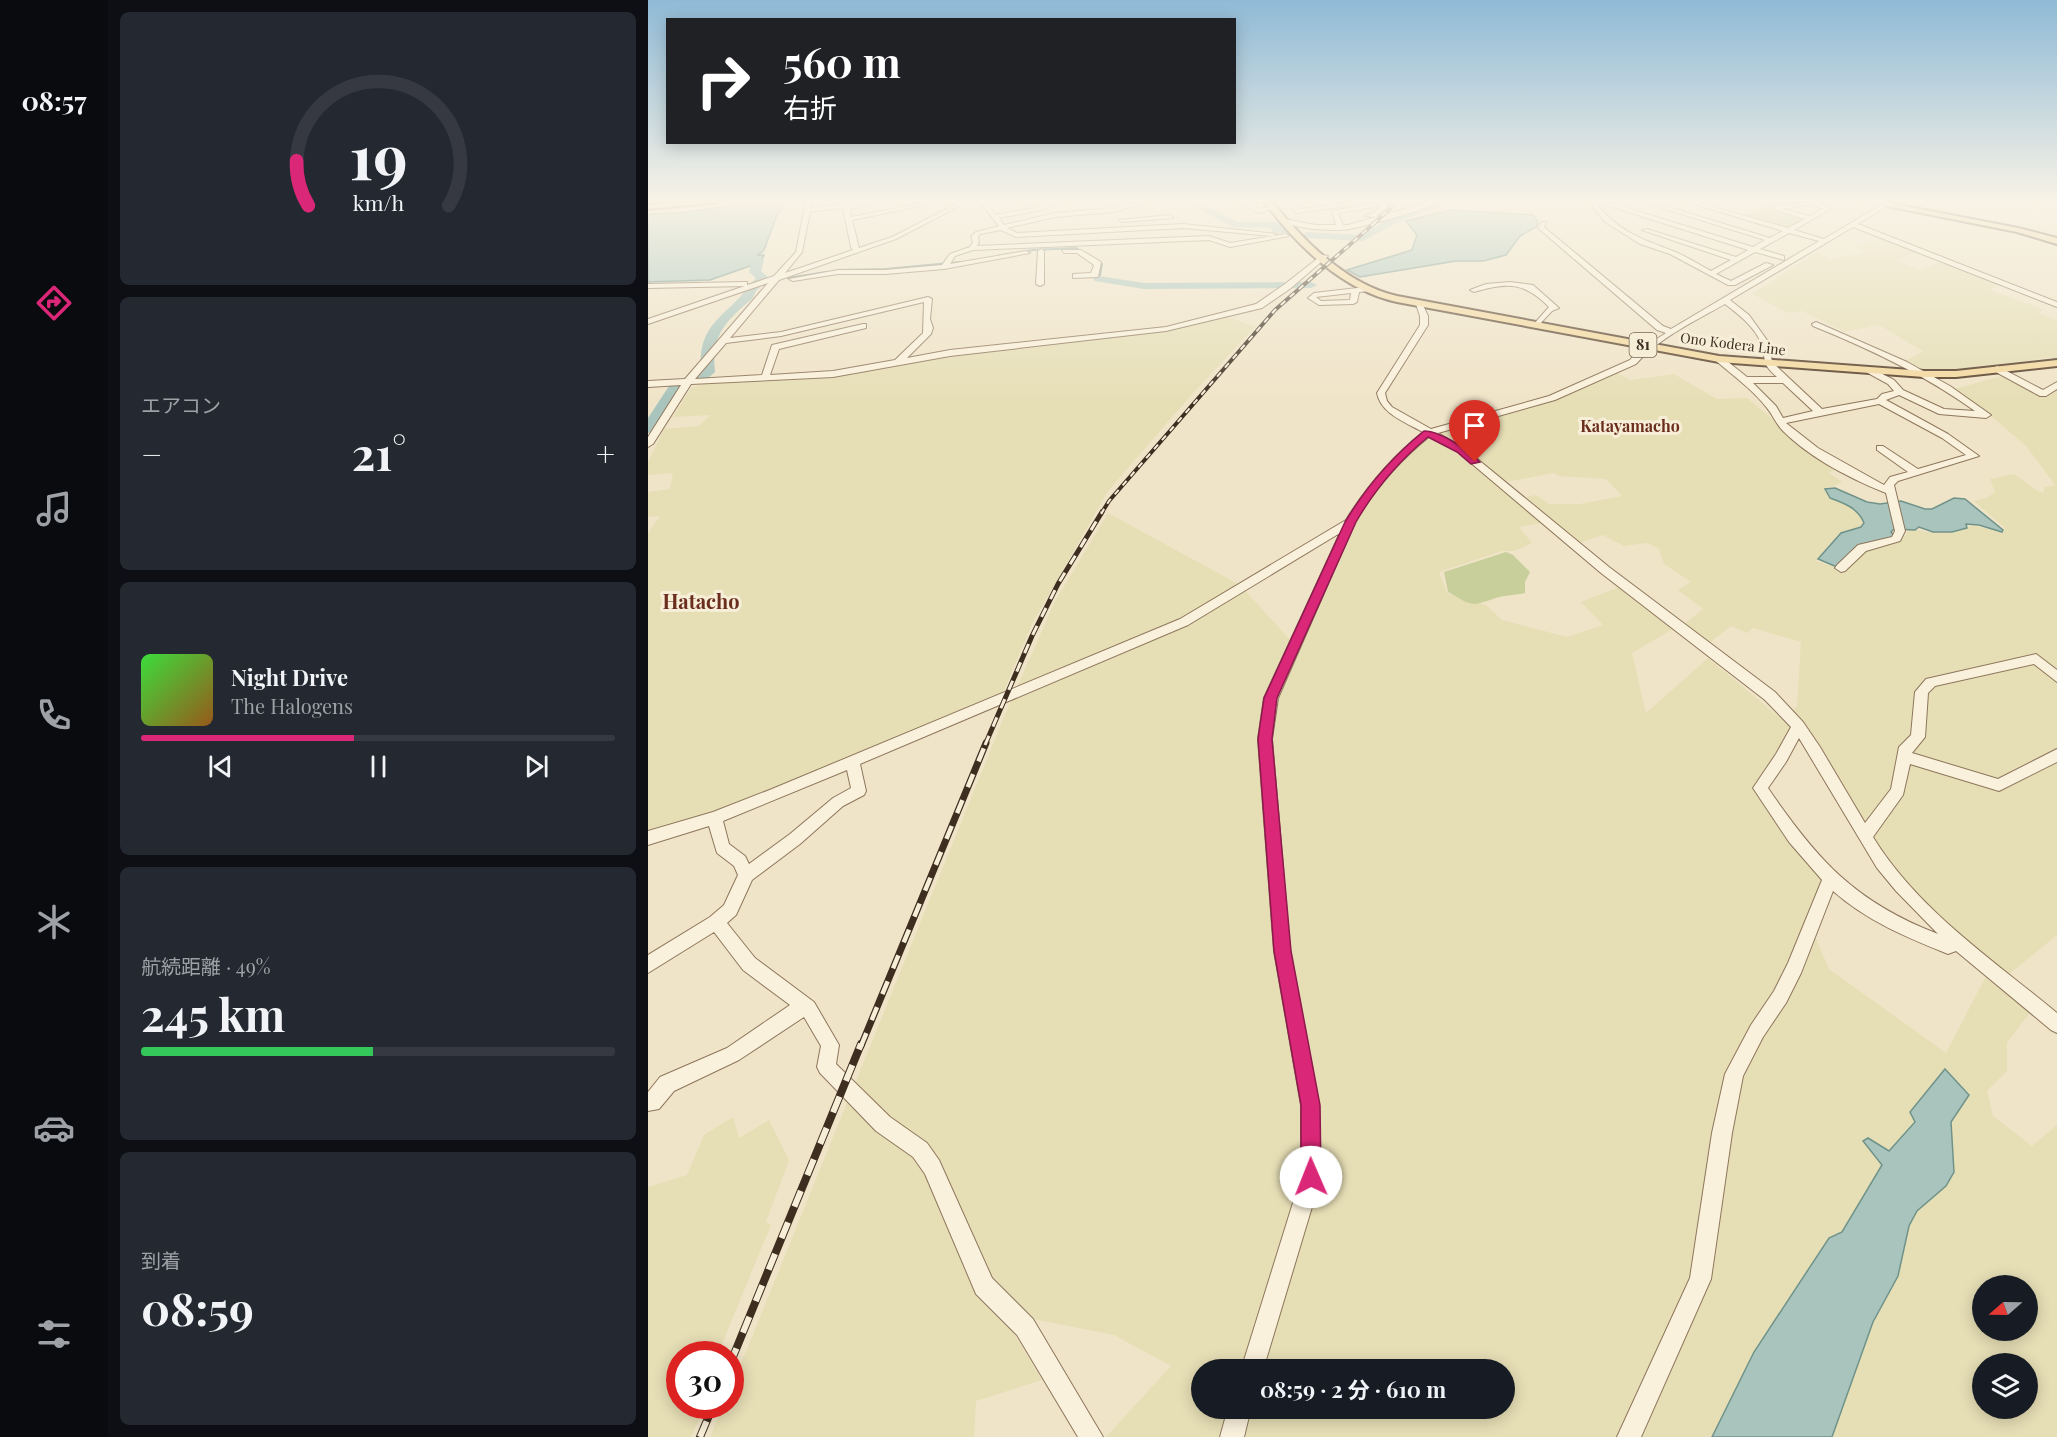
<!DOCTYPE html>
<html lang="ja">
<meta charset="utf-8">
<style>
body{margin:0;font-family:"Playfair Display","Noto Sans JP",serif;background:#242831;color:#f1f3f6;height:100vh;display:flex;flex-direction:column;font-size:22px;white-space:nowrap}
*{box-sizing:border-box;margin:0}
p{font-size:20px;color:#9ea1a6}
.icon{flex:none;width:33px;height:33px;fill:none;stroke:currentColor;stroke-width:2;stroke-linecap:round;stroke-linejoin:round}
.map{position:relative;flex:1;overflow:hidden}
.details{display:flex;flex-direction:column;gap:12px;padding:12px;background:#0d0f14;width:540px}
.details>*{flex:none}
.hud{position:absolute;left:18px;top:18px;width:570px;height:126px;border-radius:0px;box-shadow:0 3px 15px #0003;background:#202124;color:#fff;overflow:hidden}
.needle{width:39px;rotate:250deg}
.tools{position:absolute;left:1324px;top:1275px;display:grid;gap:12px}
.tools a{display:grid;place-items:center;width:66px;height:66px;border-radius:50%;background:#171b24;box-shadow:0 3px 15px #0003;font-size:30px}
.speed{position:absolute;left:18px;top:1341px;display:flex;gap:12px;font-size:30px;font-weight:700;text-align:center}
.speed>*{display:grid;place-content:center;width:78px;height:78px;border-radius:50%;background:#171b24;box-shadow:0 3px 15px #0003;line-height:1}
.speed .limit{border:9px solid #d22;background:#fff;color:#111}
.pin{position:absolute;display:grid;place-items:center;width:51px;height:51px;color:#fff;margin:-62px -26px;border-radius:50% 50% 50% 0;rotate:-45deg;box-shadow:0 0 6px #0007}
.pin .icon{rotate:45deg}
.me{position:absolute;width:66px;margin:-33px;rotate:359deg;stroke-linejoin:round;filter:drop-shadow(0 0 4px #0008)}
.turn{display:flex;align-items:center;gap:21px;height:126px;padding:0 18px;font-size:27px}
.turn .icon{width:78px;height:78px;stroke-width:2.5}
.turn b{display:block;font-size:42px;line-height:51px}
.big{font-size:45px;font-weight:700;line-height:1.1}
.details .tile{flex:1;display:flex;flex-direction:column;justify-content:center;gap:9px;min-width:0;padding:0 21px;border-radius:9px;background:#242831}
.details .dial{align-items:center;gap:0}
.dial svg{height:156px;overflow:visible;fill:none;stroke:#363941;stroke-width:7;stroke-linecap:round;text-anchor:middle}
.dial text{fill:#f1f3f6;stroke:none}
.song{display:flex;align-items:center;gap:18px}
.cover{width:72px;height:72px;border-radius:9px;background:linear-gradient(135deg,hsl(120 70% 55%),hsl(30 70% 35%))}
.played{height:6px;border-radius:3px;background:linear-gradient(90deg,#db2777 45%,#363941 45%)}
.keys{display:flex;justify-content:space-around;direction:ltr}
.heat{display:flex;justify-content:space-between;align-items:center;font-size:33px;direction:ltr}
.charge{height:9px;border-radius:4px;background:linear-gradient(90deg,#34c759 49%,#363941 0)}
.trip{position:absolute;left:543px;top:1359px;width:324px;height:60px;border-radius:30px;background:#171b24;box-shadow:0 3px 15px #0003;font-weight:700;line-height:60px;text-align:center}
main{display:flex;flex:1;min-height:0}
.tab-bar{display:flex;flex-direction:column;width:108px;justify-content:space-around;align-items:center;background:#090b0e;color:#9ea1a6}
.tab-bar .icon{width:42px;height:42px}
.tab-bar .current{color:#db2777}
.tab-bar b{font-size:27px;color:#f1f3f6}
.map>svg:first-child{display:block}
</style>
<main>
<nav class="tab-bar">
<b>08:57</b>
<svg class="icon current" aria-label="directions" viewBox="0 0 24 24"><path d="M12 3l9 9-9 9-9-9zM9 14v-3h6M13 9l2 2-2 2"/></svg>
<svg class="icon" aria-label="music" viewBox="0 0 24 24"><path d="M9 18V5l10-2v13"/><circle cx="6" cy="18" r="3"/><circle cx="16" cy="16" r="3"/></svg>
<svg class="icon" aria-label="phone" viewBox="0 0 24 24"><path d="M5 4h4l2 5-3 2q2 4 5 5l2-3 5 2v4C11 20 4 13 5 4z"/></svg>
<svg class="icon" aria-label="climate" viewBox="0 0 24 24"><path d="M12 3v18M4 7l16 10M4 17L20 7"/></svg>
<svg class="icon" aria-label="car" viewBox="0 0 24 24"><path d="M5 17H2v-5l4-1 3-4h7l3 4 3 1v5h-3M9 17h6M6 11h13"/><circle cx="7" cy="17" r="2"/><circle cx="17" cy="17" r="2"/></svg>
<svg class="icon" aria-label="filters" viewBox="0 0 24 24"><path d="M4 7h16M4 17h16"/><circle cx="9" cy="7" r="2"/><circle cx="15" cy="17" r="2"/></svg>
</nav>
<section class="details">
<div class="tile dial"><svg viewBox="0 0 100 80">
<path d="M14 69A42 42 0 1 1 86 69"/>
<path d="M14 69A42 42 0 0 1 8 46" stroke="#db2777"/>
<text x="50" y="56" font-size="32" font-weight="700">19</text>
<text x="50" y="72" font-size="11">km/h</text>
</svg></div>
<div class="tile"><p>エアコン</p>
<div class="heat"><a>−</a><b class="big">21°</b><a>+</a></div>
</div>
<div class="tile">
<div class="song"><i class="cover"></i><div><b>Night Drive</b><p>The Halogens</p></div></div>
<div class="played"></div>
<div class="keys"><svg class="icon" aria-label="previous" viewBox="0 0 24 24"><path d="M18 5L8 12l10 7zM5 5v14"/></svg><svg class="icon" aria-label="pause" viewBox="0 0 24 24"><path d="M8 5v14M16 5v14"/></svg><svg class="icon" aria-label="next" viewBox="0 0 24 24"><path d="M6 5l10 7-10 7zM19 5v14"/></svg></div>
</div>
<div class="tile"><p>航続距離 · 49%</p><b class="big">245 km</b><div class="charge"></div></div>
<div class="tile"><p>到着</p><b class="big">08:59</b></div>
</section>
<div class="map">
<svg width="1409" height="1437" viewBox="0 0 1409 1437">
<rect width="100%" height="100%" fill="#f0e4c8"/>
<!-- farmland -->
<g fill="#e6deb5" fill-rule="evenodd">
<polygon points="1239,238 1273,251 1248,260 1273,270 1296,260 1352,283 1342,290 1396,310 1390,313 1409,320 1409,360 1402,357 1346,367 1339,365 1308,370 1272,370 1256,362 1275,351 1231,325 1197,332 1154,311 1140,313 1104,294 1169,252 1182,259 1218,252 1207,246"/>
<polygon points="580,317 607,327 545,393 460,491 384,624 355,693 72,811 0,833 0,533 12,516 0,517 0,492 22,489 25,473 0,475 0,462 16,429 51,426 62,415 25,417 43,388 54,384 191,376 301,356 513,332"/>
<polygon points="967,372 983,380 1026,374 1069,399 1099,398 1151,441 1191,468 1181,473 1194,482 1185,487 1176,488 1181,498 1201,506 1216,519 1213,526 1190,534 1168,561 1194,569 1216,551 1252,539 1258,535 1260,528 1278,532 1305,532 1325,525 1355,533 1357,528 1326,501 1339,498 1347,492 1342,479 1366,474 1388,490 1395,493 1397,487 1407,485 1379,447 1336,410 1307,389 1356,375 1393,395 1409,387 1409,935 1360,975 1277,905 1249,875 1143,712 1149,706 1153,642 1105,628 1099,633 1083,626 1060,644 1035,625 1055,609 1030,590 1043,582 1016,564 1011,549 999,543 976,546 955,535 931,543 874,498 888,495 901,504 932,504 974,496 958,479 911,476 906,473 857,482 788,433 918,396"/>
<path d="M784,437l33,22 77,64 -23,4 13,16 -18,8h-12l-63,21 8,21 20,8 19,4 16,15 65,17 36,-12 -22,-23 39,-15 53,42 -41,24 14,60 62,-55 89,74 -38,57 69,82 -22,44 23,54 117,84 39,-75 46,33 -24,32v28l-20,20 6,25 39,30 25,-21v312h-951l65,-71 -57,-31 -86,-17 -14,16 28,46 -66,21 -2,36h-264l13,-31h7l1,-18 273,-671 50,-114 54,-90 132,72 53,58 5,11 53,-135 66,-73zM1335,1286h45v44h-45zM1335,1364h45v44h-45zM554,1370h302v38h-302z"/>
<polygon points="85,1117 91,1138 121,1120 141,1160 118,1222 123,1225 70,1354 32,1354 32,1406 57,1406 43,1437 0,1437 0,1187 39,1175 56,1135"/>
</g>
<!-- green -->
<g fill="#c9cf9b">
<polygon points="1118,207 1155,217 1157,219 1141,228 1136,228 1095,216"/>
<path d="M858,552l7,3 17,17 -5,10v11c-9,2 -20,2 -29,5 -26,9 -23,8 -48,-6l-4,-20z"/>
</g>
<!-- water -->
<g fill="#a9c4bc" stroke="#6f938a" stroke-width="1.5">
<polygon points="127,200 135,208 129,215 116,250 110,255 116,255 110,269 112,274 118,278 114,279 102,266 62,280 0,282 0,214 31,213"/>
<polygon points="802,210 885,215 890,222 888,227 872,236 858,255 835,261 808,261 712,277 699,270 764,250 769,235 758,221"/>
<path d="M1187,488l32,14 13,2 21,-3 24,8h7l22,-11 11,1 38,31 -1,2 -23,-7 -13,-1 1,4 -15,4h-19l-14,-5 -4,3 -21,-1 -3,3 4,5 -39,10 -19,20 -19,-8 23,-26 20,-6 3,-4c-6,-15 -20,-20 -34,-25l-5,-9z"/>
<polygon points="1297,1069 1321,1095 1303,1122 1306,1172 1298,1186 1269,1211 1261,1226 1250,1276 1225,1322 1184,1437 1064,1437 1106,1352 1181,1238 1194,1232 1234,1165 1215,1141 1220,1138 1241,1151 1267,1122 1262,1112"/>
</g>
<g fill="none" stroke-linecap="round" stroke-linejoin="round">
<!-- stream -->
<g stroke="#6f938a" stroke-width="2">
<polyline points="349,256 385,250 428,248 454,264 451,279"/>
<polyline points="191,270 238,269 312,262"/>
<polyline points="140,278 178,272"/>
</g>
<!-- river -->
<g fill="#a9c4bc" fill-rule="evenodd">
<polygon points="534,200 546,200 590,222 628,222 632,223 634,228 650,233 645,236 625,232 623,228 584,227"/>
<polygon points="796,200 825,200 820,203 795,206 752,221 715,241 659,238 654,235 659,232 713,235 744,217"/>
<polygon points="1055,200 1164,200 1159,203 1113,207 1060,203"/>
<path d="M110,257l6,3 -3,11 8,7 -13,13 -3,7c-27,23 -42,36 -38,74l-9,8 -25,9 -28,43 -5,1v-15l23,-35 30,-12c-3,-41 15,-49 40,-75 5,-6 9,-12 15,-18l-7,-6 2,-8 -4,-3z"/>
<polygon points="451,276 496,283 663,282 669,285 663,288 496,289 447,281 445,279"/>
</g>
<!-- minor casing -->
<g stroke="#8d765c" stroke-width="2">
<g id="minor">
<path d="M158,200h6l-1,8 32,-4 1,-4h6l-1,5 26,-5h10l-35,9 1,8 88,-17h11l-98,20 7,28 33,-11 72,-37h7l-75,39 -117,41 -49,58 51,-6 147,-35 4,2 -2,20 3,9 -2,6 -24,24 43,-8 216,-23 90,-23 29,-20 37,-29 6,1 -37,32 -29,20 -96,23 -216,25 -117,21 -142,7 -38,60 -5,3v-10l33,-52 -33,2v-6l37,-2 83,-96 -120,41v-5l126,-43 22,-24zM195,208l8,39 2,3 -68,23 17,-21 8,-40zM276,302l-1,31 -28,27 -62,11 -63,4 9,-26 87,-21v-4h-3l-91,21 -10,30 -67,4 31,-36 55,-7z"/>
<polygon points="330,200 336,200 348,215 390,207 410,200 418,200 393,210 351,218 356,225 407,213 465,208 500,200 503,202 465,212 407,217 359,228 369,233 535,224 628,234 625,236 535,228 368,237 353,230 332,234 330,237 331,242 329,246 561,236 582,243 638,234 641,236 582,247 561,240 325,250 307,256 302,264 378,251 382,253 296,269 237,274 190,274 145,281 141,279 190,270 237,270 294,265 302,254 322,247 325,242 323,236 328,232 351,226"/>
<polygon points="590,200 597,200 611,209 625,206 628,208 610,213"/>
<polygon points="638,200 644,200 650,209 694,204 697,206 648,213"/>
<path d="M788,200h8c-13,8 -88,30 -104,30 -17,0 -43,-1 -59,-9l3,-2 32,6h20l-4,-14 51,-9 5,4 -13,11 -11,-1 9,-3 8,-7 -43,7 5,12h5z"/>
<path d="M939,200l21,2 145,45 12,-7 -129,-40h9l125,38 13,-7 -103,-31h9l99,28 17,-9 -33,-10v-2l51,-7v2l-4,1 10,5v2l-35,20 30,9 57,-34 -19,-5 25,2 2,3 -31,19 199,78v5l-204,-80 -123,73 19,15 20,28 3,19 50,47 55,-10 5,-5 12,-3 -6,-7 -22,-12v-4l3,-1 25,13 9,10 41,19 31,2c-50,-36 -105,-62 -162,-85l-1,-2 4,-2 91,40 43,24 41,29 -5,3 -47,-4 -40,-19 -13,5 62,34 31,22 -81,25 -4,4 11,46 -5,10 -34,10 -21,20 -4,1 -6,-4 2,-3 21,-20 34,-8 3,-6 -9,-38c-35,-14 -76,-35 -103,-62 -7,-7 -10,-16 -16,-23 -14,-18 -33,-32 -51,-47v-4h6l25,20h30c-18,-16 -9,-16 -16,-34 -6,-16 -23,-29 -36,-39 -30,17 -66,34 -89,60l-81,36 -117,33 26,15 145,119 166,125 28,30 17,25 45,76 26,-34 8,-42 12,-12 4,-43 11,-13 110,-25 21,16v12l-23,-18 -99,22 -7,7 -3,44 -13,16 86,26 59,-30v13l-58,29 -89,-27 -7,31 -30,42c44,72 120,123 184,176v20l-6,-3 -95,-79 -8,3c-42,-17 -81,-33 -115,-63l-32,82 -15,30 -23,34 -20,39 -11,57 -21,146 -70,158h-24l73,-159 22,-145 13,-59 26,-49 23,-34 14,-28 34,-83 -33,-38 -36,-54 23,-34 15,-27 -26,-27 -164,-127 -143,-121 -28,-16c-30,24 -55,53 -75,86l-77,176 -6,41 18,212 29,154 2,72 -58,193h-22l60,-193v-72l-27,-154 -16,-212 6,-41 76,-165 -152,92 -328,139 6,27 -2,4 -21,11 -43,38 -48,36 -16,35 -9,8 28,35 59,44 25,43 -3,19 54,53 37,26 12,17 53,118 41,41 70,118h-25l-61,-102 -41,-41 -51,-120 -12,-17 -37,-26 -56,-58 -3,-6 4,-21 -17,-29 -65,43 -65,31 -15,18 -11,2v-19l12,-15 67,-29 63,-43 -47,-35 -29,-38 -66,41v-18l62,-38 14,-12 14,-30 -4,-9 -17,-13 -8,-27 -61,19v-14l65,-19 59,-23 408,-170 166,-99c21,-34 46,-63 77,-88 -18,-10 -42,-18 -46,-39l43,-68v-9l-5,-15 7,2 6,13v9l-43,68 2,8 5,6 39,22 118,-33 81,-36 8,-9 28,-18 -9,-3 -119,-102 4,-6h4l-2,5 119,99 8,3 148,-88 -30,-8 -29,16 24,7v4l-29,-8 -39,22 15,7 35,-18 7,2 -38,20h-7l-58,-31 -30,-10 -35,-22zM1164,204l10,5 -12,7 -27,-7zM958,205l142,45 -12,7 -89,-28 -5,1 89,30 -20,11c-13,-7 -25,-15 -38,-20 -31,-12 -53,-19 -75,-45zM1105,383h30l30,28 -30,7 -7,-12zM1231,404l63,34 24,17 -48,14 -35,-23h-6v4l31,22 -18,5 -6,8 -66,-37 -32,-25zM1151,738l78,130 19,23 42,43c-83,-32 -121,-74 -170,-146l18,-26zM199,770l4,18 -18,10 -43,36 -41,30 -4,-8 -16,-12 -6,-23z"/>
<polygon points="523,215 525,218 474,222 471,220"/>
<polygon points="393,249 396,251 396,284 392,286 388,284 390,251"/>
<polygon points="414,250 433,250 453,262 450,277 425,278 425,274 443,273 446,265 429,253 416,253"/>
<polygon points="96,282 99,282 99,286 0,288 0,284"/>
<path d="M862,282l23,3 26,23 -7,3 -15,16 -4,-2 16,-18c-25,-25 -41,-25 -75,-15l-4,-2 16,-6z"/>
<path d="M718,287h3v4l-10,1 -2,10 -4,2 -34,1 -11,-7 6,-5zM703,293l-1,7 -29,1 -5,-4z"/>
<polygon points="1349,366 1395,390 1409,382 1409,389 1398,396 1392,396 1346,371 1345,369"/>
<polygon points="580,1408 603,1408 596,1437 572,1437"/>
</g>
</g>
<!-- major casing -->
<g stroke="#5b4430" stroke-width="4">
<g id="major">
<polygon points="49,200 74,200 70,202 0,209 0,205"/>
<path d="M615,200h8c31,40 76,85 126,96l322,60 205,15h32l101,-11v6l-101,11h-32l-205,-15 -322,-60c-55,-12 -101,-57 -134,-102z"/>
<polygon points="1236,202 1370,228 1409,238 1409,244 1369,232 1239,206 1236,206"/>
</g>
</g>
<!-- minor -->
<use href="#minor" fill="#faf1dc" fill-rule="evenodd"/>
<!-- major -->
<use href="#major" fill="#f3d9a0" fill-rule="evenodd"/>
<!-- rail-far3 casing -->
<g stroke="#3d2e20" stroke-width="4">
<g id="rail-far3">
<polyline points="725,224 742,209 747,200"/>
<polyline points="453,514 461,501 627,310 730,220"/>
</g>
</g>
<!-- rail-far2 casing -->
<g stroke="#3d2e20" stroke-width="5">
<polyline id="rail-far2" points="337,745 384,636 410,584 454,512"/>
</g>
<!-- rail-far1 casing -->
<g stroke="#3d2e20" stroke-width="7">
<polyline id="rail-far1" points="213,1046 338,743"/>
</g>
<!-- rail casing -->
<g stroke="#3d2e20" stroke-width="8">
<g id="rail">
<polyline points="82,1364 213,1044"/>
<polyline points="52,1437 65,1406"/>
</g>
</g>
<!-- rail-far3 -->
<use href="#rail-far3" stroke="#f7eed8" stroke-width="2" stroke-dasharray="6" stroke-linecap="butt"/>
<!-- rail-far2 -->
<use href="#rail-far2" stroke="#f7eed8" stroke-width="3" stroke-dasharray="10" stroke-linecap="butt"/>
<!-- rail-far1 -->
<use href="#rail-far1" stroke="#f7eed8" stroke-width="4.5" stroke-dasharray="14" stroke-linecap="butt"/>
<!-- rail -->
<use href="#rail" stroke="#f7eed8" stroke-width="6" stroke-dasharray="17" stroke-linecap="butt"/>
</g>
<!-- sky -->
<linearGradient id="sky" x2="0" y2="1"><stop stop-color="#8fbad6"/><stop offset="0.5" stop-color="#f8f3e6"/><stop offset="1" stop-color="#f8f3e6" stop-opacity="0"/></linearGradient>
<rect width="1409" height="401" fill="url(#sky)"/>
<!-- route -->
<path fill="#db2777" stroke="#8e194d" stroke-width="1.5" d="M776,431c15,-1 46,20 56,31l-9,2 -14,-12 -29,-15c-29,24 -53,52 -72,85l-79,176 -5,41 19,212 29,154 1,72 -3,7 -7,3 -7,-3 -3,-7v-72l-27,-154 -16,-212 6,-41 81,-176c21,-35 47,-65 79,-91z"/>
<g text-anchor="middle" stroke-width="6" stroke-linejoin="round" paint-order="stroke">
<!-- far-street labels -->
<g font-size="14" fill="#3d2e20" stroke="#f7eed8">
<text transform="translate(1085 344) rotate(7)" y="5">Ono Kodera Line</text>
</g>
<!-- shield labels -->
<rect fill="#f7eed8" stroke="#756857" stroke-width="1.5" x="981.5" y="333" width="27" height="24" rx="4.5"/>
<g font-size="15" font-weight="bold" fill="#3d2e20">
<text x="995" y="350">81</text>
</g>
<!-- far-quarter labels -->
<g font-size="16" font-weight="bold" fill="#6b2e1e" stroke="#f7eed8">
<text x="982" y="432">Katayamacho</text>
</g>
<!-- quarter labels -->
<g font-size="20" font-weight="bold" fill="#6b2e1e" stroke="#f7eed8">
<text x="53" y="609">Hatacho</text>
</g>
</g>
</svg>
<div class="tools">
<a><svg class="needle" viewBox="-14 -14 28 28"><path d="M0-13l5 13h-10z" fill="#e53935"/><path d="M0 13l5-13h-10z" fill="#9ea1a6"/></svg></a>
<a><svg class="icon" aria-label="layers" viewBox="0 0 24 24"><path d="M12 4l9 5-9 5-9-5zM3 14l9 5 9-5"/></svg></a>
</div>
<div class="speed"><div class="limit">30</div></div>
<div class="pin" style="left:827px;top:462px;background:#d93025"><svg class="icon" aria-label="arrive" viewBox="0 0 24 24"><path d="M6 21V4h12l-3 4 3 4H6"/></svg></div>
<svg class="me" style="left:663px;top:1177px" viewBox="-20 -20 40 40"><circle r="19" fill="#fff"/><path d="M0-13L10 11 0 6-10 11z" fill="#db2777"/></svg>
<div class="trip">08:59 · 2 分 · 610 m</div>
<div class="hud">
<div class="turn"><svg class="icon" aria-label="right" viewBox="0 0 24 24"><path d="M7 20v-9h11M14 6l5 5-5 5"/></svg><div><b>560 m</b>右折</div></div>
</div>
</div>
</main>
